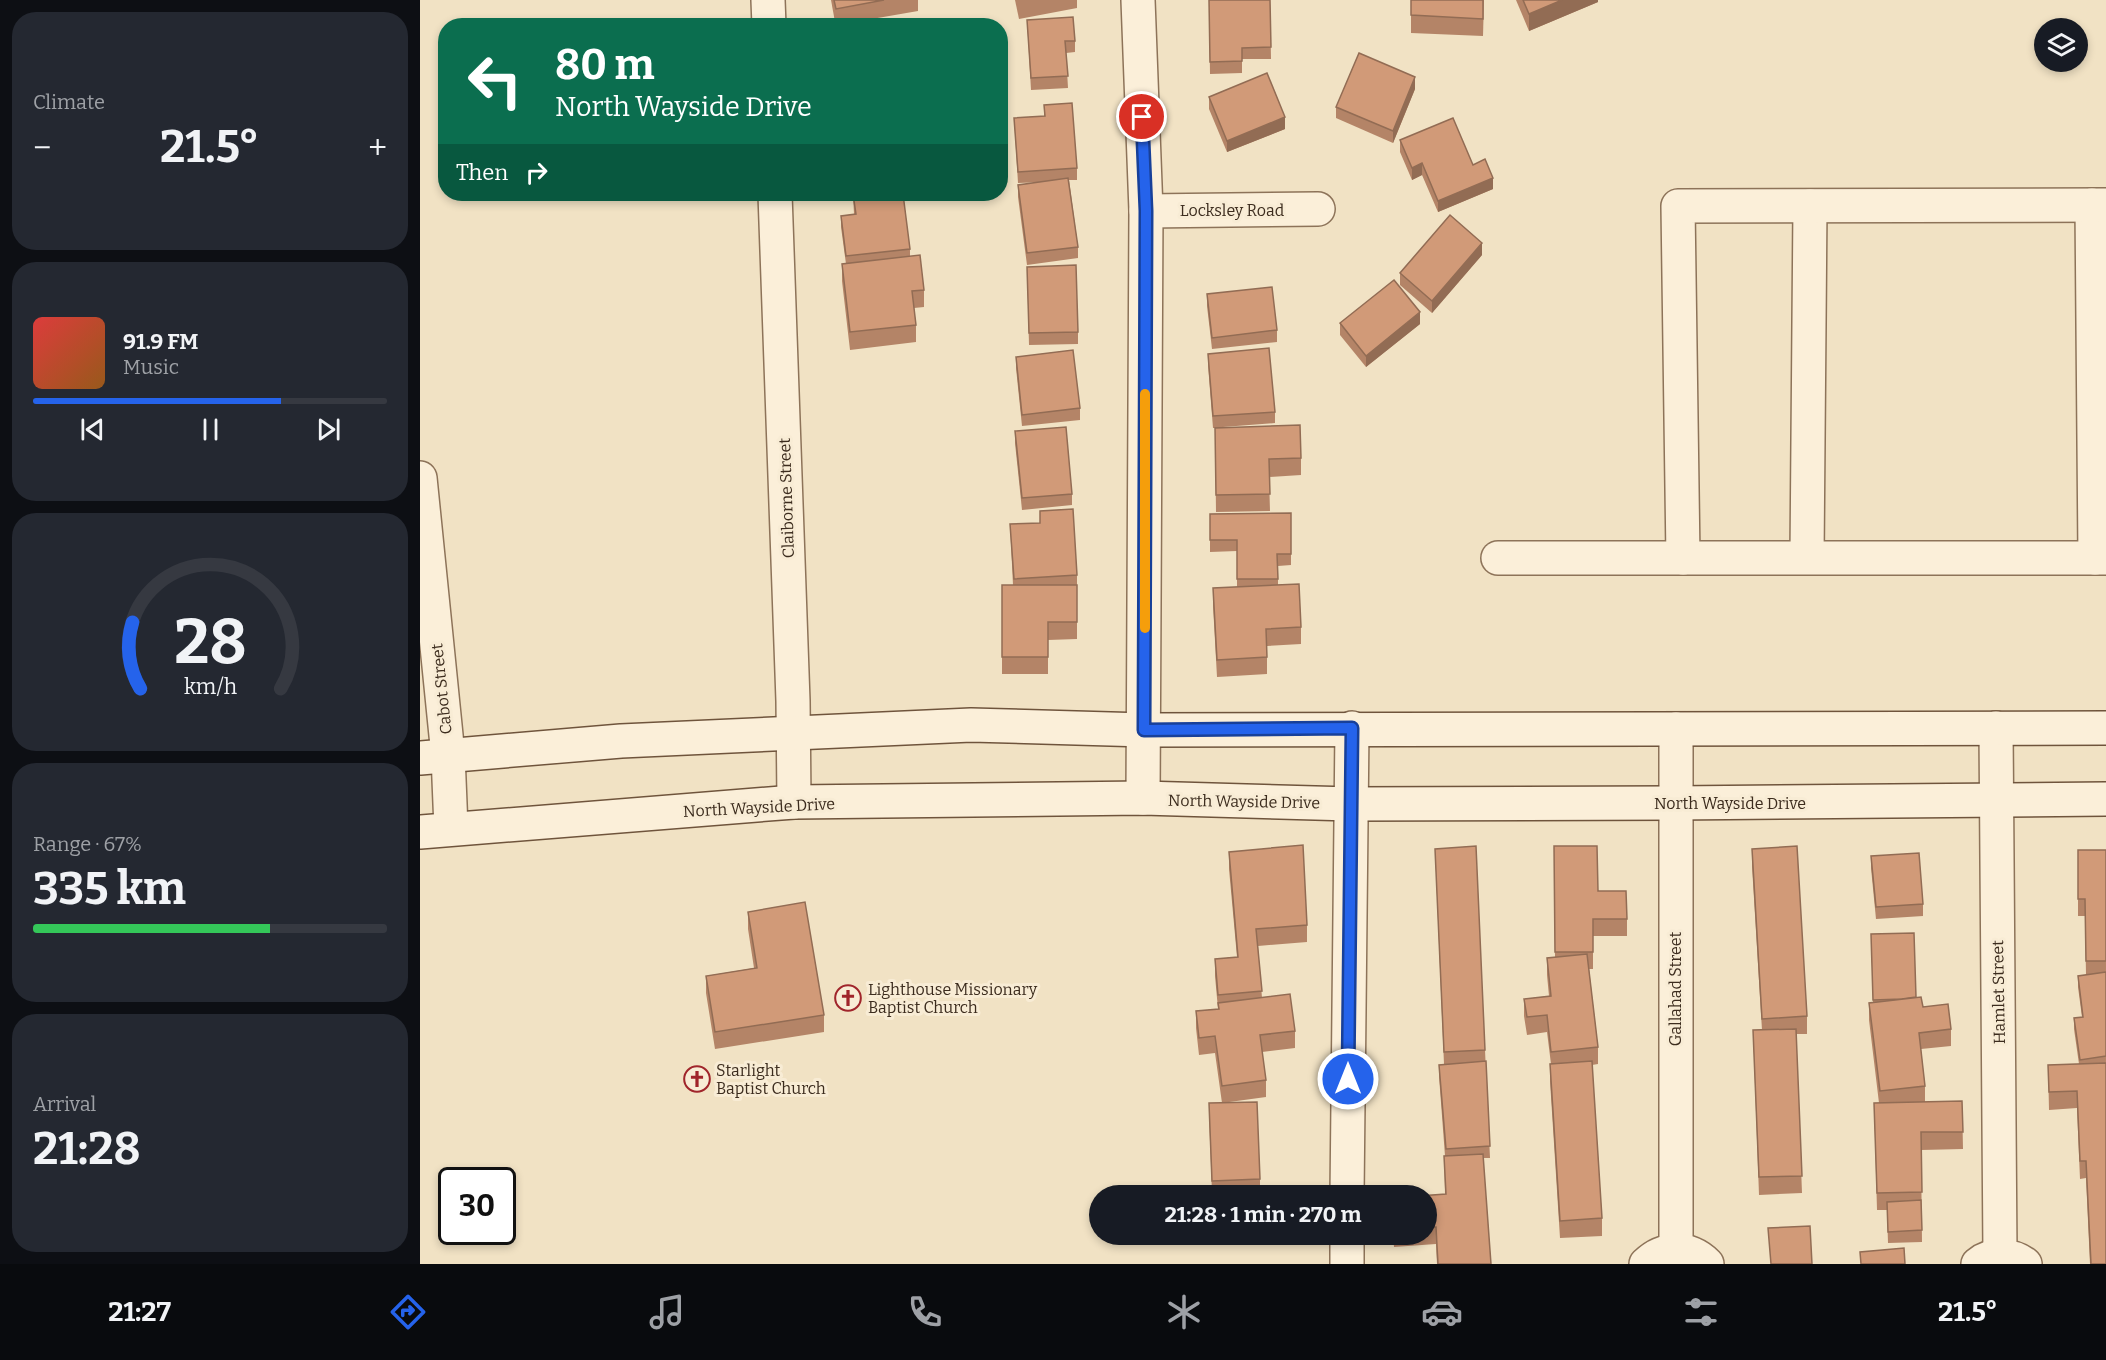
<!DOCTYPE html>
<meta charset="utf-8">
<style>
body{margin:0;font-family:Bitter,serif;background:#242831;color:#f1f3f6;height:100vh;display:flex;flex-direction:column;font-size:22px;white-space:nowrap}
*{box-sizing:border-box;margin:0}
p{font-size:20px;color:#9ea1a6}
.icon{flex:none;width:33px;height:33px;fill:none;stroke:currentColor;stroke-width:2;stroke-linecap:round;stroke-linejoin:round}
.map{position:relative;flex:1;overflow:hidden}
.side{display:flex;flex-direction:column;gap:12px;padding:12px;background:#0d0f14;width:420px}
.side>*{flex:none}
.hud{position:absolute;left:18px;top:18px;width:570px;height:183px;border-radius:24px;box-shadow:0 3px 9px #0003;background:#0b6e4f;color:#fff;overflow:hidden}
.controls{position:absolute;left:1614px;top:18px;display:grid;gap:12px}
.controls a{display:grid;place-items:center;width:54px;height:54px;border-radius:50%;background:#171b24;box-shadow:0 3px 9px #0003;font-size:30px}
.speed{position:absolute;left:18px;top:1167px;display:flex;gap:12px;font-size:30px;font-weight:700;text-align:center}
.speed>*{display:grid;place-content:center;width:78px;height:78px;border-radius:50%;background:#171b24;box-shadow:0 3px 9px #0003;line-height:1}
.speed .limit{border:3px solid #111;border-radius:9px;background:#fff;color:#111}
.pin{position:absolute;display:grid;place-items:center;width:51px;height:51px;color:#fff;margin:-26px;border:3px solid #fff;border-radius:50%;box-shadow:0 2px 6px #0007}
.me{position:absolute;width:66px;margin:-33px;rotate:0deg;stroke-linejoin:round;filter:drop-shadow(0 0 4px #0008)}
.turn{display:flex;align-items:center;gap:21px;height:126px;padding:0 18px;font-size:27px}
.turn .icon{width:78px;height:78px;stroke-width:2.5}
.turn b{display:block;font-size:42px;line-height:51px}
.then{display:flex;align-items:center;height:57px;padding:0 18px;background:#0003;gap:12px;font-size:22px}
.big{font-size:45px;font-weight:700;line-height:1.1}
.side .card{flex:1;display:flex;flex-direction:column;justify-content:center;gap:9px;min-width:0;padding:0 21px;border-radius:24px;background:#242831}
.side .dial{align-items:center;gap:0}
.dial svg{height:156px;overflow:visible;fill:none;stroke:#363941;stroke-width:7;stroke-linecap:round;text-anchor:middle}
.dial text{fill:#f1f3f6;stroke:none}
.song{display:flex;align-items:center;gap:18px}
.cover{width:72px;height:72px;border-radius:9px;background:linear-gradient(135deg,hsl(0 70% 55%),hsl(30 70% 35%))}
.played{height:6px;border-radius:3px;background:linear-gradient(90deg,#2563eb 70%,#363941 70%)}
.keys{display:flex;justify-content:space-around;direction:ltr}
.heat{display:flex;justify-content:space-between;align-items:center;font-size:33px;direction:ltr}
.charge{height:9px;border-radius:4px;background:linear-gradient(90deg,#34c759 67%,#363941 0)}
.trip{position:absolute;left:669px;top:1185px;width:348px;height:60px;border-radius:30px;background:#171b24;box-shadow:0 3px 9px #0003;font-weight:700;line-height:60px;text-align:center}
.dock{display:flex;height:96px;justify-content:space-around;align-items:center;background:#090b0e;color:#9ea1a6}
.dock .icon{width:42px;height:42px}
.dock .selected{color:#2563eb}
.dock b{font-size:27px;color:#f1f3f6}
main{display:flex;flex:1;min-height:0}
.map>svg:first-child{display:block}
</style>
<main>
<section class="side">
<div class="card"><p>Climate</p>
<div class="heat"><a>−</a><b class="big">21.5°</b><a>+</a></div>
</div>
<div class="card">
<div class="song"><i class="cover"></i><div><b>91.9 FM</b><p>Music</p></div></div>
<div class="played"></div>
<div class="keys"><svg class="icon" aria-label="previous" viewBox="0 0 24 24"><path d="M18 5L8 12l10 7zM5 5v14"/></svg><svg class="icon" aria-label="pause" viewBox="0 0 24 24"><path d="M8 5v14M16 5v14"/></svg><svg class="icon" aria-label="next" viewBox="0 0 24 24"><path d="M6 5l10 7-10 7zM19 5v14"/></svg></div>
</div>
<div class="card dial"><svg viewBox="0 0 100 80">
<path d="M14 69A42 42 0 1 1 86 69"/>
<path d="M14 69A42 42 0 0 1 10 35" stroke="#2563eb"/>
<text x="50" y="56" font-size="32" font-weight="700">28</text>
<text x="50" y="72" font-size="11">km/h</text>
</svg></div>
<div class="card"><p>Range · 67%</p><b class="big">335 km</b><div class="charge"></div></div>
<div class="card"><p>Arrival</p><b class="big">21:28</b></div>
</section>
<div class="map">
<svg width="1686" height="1264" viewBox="0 0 1686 1264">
<rect width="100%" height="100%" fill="#f1e2c4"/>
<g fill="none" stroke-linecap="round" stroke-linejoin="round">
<!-- minor casing -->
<g stroke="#8d7359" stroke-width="36">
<g id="minor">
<polyline points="348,0 349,26"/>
<polyline points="718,0 726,211 723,798"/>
<polyline points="355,194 373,701 374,802"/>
<polyline points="1672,205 1675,558"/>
<polyline points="726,211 898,209"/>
<polyline points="0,478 28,755 31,828"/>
<polyline points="1387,557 1390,206"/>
<polyline points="1078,558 1686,558"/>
<polyline points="1263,558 1258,206 1686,205"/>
<polyline points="1576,728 1580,1255"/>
<polyline points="927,1196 932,728"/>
<polyline points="1256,1250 1256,729"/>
<polyline points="927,1264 927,1234"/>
<path d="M1226,1264c17,-17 43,-18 61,0"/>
<path d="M1558,1264c13,-11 34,-10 47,0"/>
</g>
</g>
<!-- secondary casing -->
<g stroke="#6f543c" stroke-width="36">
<g id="secondary">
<polyline points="0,758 201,741 551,725 725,730 1686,728"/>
<polyline points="0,832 374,802 723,798 931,804 1254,803 1686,799"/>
</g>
</g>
<!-- minor -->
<use href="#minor" stroke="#fbefd9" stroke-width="33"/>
<!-- secondary -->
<use href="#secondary" stroke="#fbefd9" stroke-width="33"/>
</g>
<!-- wall -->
<g fill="#b48467">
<polygon points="411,0 498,0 498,11 446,20 415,22"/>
<polygon points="595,0 657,0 657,8 599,19"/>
<polygon points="789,0 850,0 851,59 822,59 822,73 790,74"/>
<polygon points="991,0 1064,0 1063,36 991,33"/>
<polygon points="1096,0 1178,0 1178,2 1109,31"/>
<polygon points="607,20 655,41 655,52 646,53 648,88 611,90"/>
<polygon points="995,89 973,143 916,118 916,107"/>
<polygon points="789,97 865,129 807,152 789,109"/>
<polygon points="624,105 657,168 657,180 649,180 658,247 658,258 607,265 598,197 598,185 624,182 598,183 594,118 624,116"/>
<polygon points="980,140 1053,165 1073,189 1018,212 1002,175 992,180 980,152"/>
<polygon points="433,194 483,194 490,249 490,256 504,290 504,307 494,308 496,325 496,342 430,350 422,281 422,264 426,264 421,227 421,216 434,214"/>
<polygon points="1062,255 1012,313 980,285 980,273"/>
<polygon points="607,267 658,332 658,344 609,345"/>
<polygon points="787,294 857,330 857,342 792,349 787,306"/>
<polygon points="920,323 1000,324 946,367 920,335"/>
<polygon points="788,354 855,412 855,423 803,427 881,458 881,475 849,477 850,511 796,512 795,428 793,428 788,365"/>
<polygon points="596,357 660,408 660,420 602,426 596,368"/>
<polygon points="595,431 652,494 652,505 602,510 595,443"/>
<polygon points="620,511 657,575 657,639 628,640 628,674 582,674 582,585 593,585 590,524 620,523"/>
<polygon points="871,513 871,565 858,566 858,585 881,627 881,644 847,646 847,674 797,677 793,605 793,588 817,587 817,551 790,552 790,514"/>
<polygon points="1134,846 1207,919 1207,936 1173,936 1173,969 1169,969 1178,1047 1178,1064 1172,1065 1182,1218 1182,1236 1140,1238 1130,1081 1130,1064 1131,1064 1127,1032 1107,1035 1104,1016 1104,999 1129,996 1127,975 1127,958 1135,957"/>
<polygon points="1015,849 1065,1050 1070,1158 1063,1158 1071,1264 1017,1264 1016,1244 974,1247 973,1234 1006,1234 1006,1196 1025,1194 1024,1156 1025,1156 1019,1076 1019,1065 1024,1064"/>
<polygon points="1332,849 1387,1016 1387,1034 1376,1034 1382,1193 1339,1195 1333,1030 1342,1030 1332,866"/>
<polygon points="1658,850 1686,850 1686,1264 1670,1264 1666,1178 1660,1179 1657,1108 1629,1110 1628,1065 1659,1064 1654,1029 1654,1018 1662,1017 1658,987 1658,976 1666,975 1665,916 1658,916"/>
<polygon points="809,852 887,925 887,942 838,946 842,998 875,1031 875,1048 842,1052 846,1080 846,1097 802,1103 795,1053 779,1055 776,1028 776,1011 798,1009 795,976 795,959 817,957 809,869"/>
<polygon points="1451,856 1503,904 1503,916 1456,919 1451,868"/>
<polygon points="328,912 404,1015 404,1032 295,1049 286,993 286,976 334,968 328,929"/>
<polygon points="1451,934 1503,1007 1531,1029 1531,1046 1501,1049 1505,1086 1505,1102 1542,1101 1543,1149 1501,1150 1502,1242 1468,1243 1467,1210 1457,1210 1454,1103 1459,1103 1449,1020 1449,1003 1453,1002"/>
<polygon points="789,1115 840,1179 840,1191 792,1193"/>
</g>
<!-- shaded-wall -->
<g fill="#926c54">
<polygon points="1142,0 1178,0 1178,2 1109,31 1109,14"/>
<polygon points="995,77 995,89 973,143 973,131"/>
<polygon points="865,117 865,129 807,152 807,141"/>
<polygon points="1002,163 1002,175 992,180 992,168"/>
<polygon points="1073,178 1073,189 1018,212 1018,201"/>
<polygon points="1062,243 1062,255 1012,313 1012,301"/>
<polygon points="1000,312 1000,324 946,367 946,356"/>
</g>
<!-- building -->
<g fill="#d19a78" stroke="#926c54" stroke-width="1.5">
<polygon points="414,0 464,0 416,9"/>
<polygon points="789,0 850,0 851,47 822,48 822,61 790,62"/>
<polygon points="991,0 1063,0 1063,19 991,15"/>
<polygon points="1103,0 1142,0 1109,14"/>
<polygon points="653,17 655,41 645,41 648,76 611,78 607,20"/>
<polygon points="475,19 475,26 414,26 414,22"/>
<polygon points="939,53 995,77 973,131 916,107"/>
<polygon points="847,73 865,117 807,141 789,97"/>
<polygon points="652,103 657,168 598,172 594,118 625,116 624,105"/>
<polygon points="1033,118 1053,165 1065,159 1073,178 1018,201 1002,163 992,168 980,140"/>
<polygon points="648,178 658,247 607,253 598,185"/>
<polygon points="433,194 483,194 490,249 426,256 421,216 436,214"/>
<polygon points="1030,215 1062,243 1012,301 980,273"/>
<polygon points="500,255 504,290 492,291 496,325 430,332 422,264"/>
<polygon points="656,265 658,332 609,333 607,267"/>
<polygon points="974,280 1000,312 946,356 920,323"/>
<polygon points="852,287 857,330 792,338 787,294"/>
<polygon points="849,348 855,412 793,416 788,354"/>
<polygon points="653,350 660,408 602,415 596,357"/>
<polygon points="880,425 881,458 849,459 850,494 796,495 795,428"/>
<polygon points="646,427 652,494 602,498 595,431"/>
<polygon points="653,509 657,575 594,579 590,524 620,523 620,511"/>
<polygon points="871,513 871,554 857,554 858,579 817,579 817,540 790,540 790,514"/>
<polygon points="879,584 881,627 846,629 847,657 797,660 793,588"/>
<polygon points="582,585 657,585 657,622 628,622 628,657 582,657"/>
<polygon points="883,845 887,925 836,929 842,991 798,995 795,959 818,957 809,852"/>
<polygon points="1056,846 1065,1050 1024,1052 1015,849"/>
<polygon points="1134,846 1177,846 1178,891 1206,891 1207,919 1173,919 1173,952 1135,952"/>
<polygon points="1377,846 1387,1016 1342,1019 1332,849"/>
<polygon points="1658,850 1686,850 1686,961 1666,961 1665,899 1658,899"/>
<polygon points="1499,853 1503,904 1456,907 1451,856"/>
<polygon points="385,902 404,1015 295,1032 286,976 337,968 328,912"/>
<polygon points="1494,933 1496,997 1482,999 1453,1000 1451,934"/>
<polygon points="1167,954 1178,1047 1131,1052 1127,1015 1107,1017 1104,999 1131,996 1127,958"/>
<polygon points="1686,972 1686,1056 1660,1060 1654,1018 1663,1017 1658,976"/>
<polygon points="870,994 875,1031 840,1035 846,1080 802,1086 795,1036 779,1038 776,1011 799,1009 798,1003"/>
<polygon points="1501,997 1503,1007 1528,1004 1531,1029 1499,1033 1505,1086 1460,1091 1449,1003"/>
<polygon points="1376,1029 1382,1176 1339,1177 1333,1030"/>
<polygon points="1066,1061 1070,1146 1026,1149 1019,1065"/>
<polygon points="1172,1061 1182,1218 1140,1221 1130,1064"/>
<polygon points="1686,1063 1686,1264 1671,1264 1666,1161 1660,1161 1657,1091 1629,1092 1628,1065"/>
<polygon points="1542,1101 1543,1132 1501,1132 1502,1192 1457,1193 1454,1103"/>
<polygon points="837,1102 840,1179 792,1181 789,1103"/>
<polygon points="1063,1154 1071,1264 1018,1264 1016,1227 1006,1228 1006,1196 998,1196 1026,1194 1024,1156"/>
<polygon points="1501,1200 1502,1230 1468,1232 1467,1202"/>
<polygon points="1390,1226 1392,1264 1351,1264 1348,1228"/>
<polygon points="1484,1248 1485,1264 1441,1264 1440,1252"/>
</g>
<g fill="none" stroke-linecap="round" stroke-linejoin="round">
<!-- route casing -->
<g stroke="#184099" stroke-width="15">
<polyline id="route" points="722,117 726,211 724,730 932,728 928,1079"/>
</g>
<!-- route -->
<use href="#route" stroke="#2563eb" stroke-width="10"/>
<!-- slow -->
<polyline stroke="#f59e0b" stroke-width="10" points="725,628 725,394"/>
</g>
<!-- icons -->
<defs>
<g id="church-ring" transform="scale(1.35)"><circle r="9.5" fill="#f8ecd5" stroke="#a0252b" stroke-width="1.5"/><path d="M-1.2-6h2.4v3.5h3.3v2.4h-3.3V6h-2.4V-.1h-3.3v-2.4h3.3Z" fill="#a0252b"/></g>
</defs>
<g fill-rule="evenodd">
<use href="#church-ring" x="428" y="998"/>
<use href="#church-ring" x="277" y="1079"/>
</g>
<g text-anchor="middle" stroke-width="6" stroke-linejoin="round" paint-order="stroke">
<!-- street labels -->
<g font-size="16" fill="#3c2c1e" stroke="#f8ecd5">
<text x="812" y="216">Locksley Road</text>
<text transform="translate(366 498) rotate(-92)" y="6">Claiborne Street</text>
<text transform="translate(21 689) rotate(-96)" y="6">Cabot Street</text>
<text transform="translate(824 801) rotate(1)" y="6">North Wayside Drive</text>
<text x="1310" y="809">North Wayside Drive</text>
<text transform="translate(339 807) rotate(-3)" y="6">North Wayside Drive</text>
<text transform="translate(1255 989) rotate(-90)" y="6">Gallahad Street</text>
<text transform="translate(1578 992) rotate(-91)" y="6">Hamlet Street</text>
</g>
<!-- poi labels -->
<g font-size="16" fill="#3c2c1e" stroke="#f8ecd5" text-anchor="start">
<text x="448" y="995">Lighthouse Missionary<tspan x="448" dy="18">Baptist Church</tspan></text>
<text x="296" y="1076">Starlight<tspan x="296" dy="18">Baptist Church</tspan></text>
</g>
</g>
</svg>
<div class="controls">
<a><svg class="icon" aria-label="layers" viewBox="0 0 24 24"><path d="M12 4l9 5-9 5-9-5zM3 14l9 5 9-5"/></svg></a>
</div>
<div class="speed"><div class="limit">30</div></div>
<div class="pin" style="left:722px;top:117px;background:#d93025"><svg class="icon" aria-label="arrive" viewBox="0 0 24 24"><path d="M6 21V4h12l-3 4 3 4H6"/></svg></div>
<svg class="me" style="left:928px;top:1079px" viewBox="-20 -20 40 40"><circle r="17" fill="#2563eb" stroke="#fff" stroke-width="3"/><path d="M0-11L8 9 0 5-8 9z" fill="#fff"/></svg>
<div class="trip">21:28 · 1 min · 270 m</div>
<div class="hud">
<div class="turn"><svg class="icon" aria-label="left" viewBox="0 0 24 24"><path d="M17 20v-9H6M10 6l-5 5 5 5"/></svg><div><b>80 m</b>North Wayside Drive</div></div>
<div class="then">Then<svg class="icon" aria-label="right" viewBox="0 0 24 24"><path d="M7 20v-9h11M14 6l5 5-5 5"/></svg></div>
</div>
</div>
</main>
<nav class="dock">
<b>21:27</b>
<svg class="icon selected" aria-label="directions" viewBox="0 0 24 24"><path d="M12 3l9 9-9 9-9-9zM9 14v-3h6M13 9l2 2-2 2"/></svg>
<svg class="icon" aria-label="music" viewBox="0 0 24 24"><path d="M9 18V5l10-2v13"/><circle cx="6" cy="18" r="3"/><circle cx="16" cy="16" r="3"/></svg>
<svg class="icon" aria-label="phone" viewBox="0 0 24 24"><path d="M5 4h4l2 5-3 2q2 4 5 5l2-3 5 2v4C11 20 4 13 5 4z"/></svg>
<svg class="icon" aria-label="climate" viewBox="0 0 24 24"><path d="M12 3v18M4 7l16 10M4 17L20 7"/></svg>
<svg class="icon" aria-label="car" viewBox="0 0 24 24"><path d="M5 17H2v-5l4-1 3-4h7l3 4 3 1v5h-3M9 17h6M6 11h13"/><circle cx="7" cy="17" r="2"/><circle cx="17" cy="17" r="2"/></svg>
<svg class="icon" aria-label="filters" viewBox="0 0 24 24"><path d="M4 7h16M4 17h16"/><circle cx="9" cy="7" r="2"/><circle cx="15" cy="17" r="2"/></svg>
<b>21.5°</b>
</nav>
